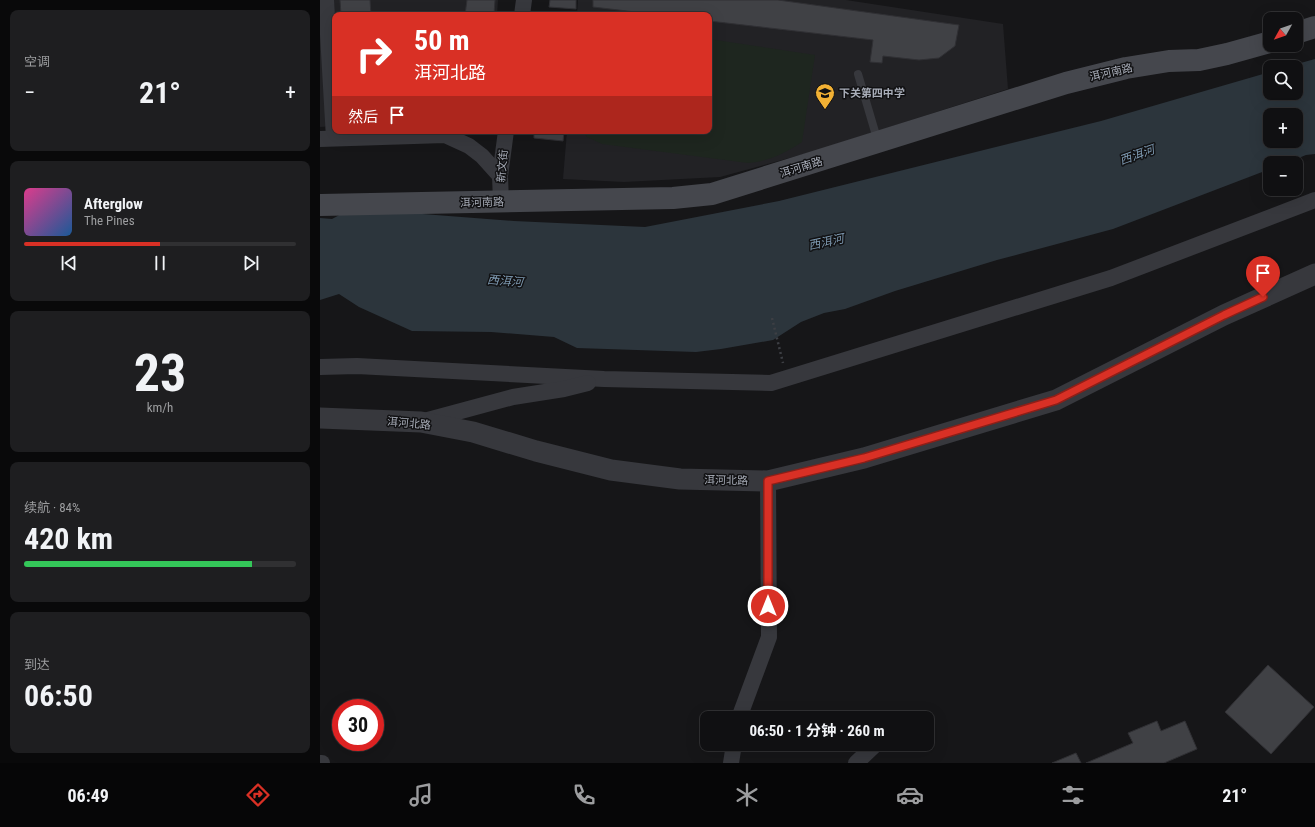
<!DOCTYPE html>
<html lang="zh">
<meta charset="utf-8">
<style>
body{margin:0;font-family:"Roboto Condensed","Noto Sans SC",sans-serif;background:#1e1e20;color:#f1f3f6;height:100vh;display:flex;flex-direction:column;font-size:15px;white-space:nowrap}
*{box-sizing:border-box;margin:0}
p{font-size:13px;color:#9c9d9f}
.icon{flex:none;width:22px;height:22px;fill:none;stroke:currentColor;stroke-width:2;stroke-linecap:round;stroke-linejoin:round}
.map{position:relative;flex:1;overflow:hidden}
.side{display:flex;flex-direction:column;gap:10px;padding:10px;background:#09090a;width:320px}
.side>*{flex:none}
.banner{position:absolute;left:12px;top:12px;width:380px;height:122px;border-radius:8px;box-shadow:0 4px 16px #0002,0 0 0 1px #303032;background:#d93025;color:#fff;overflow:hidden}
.needle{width:26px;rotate:230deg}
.controls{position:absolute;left:943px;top:12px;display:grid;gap:8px}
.controls a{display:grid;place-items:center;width:40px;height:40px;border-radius:8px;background:#101012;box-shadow:0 4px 16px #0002,0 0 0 1px #303032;font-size:20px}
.speed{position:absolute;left:12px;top:699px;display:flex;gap:8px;font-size:20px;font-weight:700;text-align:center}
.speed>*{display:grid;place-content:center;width:52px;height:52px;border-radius:50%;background:#101012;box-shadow:0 4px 16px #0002,0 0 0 1px #303032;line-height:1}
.speed .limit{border:6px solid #d22;background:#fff;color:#111}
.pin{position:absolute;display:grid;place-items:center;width:34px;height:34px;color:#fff;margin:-41px -17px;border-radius:50% 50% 50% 0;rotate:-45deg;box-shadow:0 0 4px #0007}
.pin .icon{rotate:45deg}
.me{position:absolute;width:44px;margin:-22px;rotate:0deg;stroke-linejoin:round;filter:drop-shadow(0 0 3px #0008)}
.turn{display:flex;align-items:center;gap:14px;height:84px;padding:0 16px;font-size:18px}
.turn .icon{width:52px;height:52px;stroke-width:2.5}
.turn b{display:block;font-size:28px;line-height:34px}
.then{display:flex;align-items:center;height:38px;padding:0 16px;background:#0003;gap:8px;font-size:15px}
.big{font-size:30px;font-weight:700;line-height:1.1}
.side .card{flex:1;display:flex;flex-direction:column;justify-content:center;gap:6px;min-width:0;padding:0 14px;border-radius:8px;background:#1e1e20}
.side .dial{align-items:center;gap:0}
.dial b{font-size:52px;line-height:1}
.song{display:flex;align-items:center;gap:12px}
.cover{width:48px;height:48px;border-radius:6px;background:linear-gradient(135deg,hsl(330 70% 55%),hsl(210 70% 35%))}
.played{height:4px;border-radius:2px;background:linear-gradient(90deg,#d93025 50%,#303032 50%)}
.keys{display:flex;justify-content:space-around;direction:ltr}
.heat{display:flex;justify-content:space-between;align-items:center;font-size:22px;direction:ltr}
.charge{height:6px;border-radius:3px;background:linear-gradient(90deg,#34c759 84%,#303032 0)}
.trip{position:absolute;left:380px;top:711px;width:234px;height:40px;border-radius:8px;background:#101012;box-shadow:0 4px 16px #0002,0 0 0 1px #303032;font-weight:700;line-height:40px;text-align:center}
.tabs{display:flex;height:64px;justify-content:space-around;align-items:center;background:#060607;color:#9c9d9f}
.tabs .icon{width:28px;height:28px}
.tabs .active{color:#d93025}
.tabs b{font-size:18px;color:#f1f3f6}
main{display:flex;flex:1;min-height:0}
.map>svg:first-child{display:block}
</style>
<main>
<section class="side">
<div class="card"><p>空调</p>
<div class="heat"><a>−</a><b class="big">21°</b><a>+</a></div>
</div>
<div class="card">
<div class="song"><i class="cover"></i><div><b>Afterglow</b><p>The Pines</p></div></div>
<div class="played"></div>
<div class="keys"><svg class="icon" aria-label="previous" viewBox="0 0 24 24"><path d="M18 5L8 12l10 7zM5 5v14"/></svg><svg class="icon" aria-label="pause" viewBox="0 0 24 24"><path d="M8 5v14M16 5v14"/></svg><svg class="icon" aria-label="next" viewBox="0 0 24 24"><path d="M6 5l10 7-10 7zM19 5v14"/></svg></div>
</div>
<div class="card dial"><b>23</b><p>km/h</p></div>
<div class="card"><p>续航 · 84%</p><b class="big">420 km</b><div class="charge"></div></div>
<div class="card"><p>到达</p><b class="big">06:50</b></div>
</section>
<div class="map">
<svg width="995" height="763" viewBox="0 0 995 763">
<rect width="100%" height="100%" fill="#161618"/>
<!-- built -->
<g fill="#222225">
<polygon points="0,0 178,0 177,15 15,15 15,126 0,127"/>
<polygon points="258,0 526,0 683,24 688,89 495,151 400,177 304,182 243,179 247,131 389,131 389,15 257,15"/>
</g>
<!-- green -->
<path fill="#1e261f" d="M389,39l106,16 -13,87c-18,12 -33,19 -54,21l-146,-19 -15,-7 -5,-6h127z"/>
<!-- water -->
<path fill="#2c353c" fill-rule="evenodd" d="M995,59v95l-9,1 -20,8h-16v6l-157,60 -116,31 -102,31 -50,18 -21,4 -23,9 -28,18 -52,9 -25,3 -119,-4 -23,-11 -63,-5 -79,-1 -53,-24 -20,-13 -19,6v-82l12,1 13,-7 26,-2 143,11 131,6 134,-26 322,-80 169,-49v21h26v-26h-10zM950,115h26v26h-26z"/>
<!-- building -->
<g fill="#404145" stroke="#303034">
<polygon points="20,0 50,0 51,15 21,15"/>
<polygon points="147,0 175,0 174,15 145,15"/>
<polygon points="230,0 256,0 256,9 229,7"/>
<polygon points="273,0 458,0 639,25 635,46 619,58 599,60 563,56 562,63 550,62 553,40 389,21 389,15 341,15 273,7"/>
<polygon points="214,131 244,131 243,141 214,138"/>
<polygon points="948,665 994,707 951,754 905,712"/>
<polygon points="837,721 841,731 865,721 877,749 844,763 766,763 813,743 808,733"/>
<polygon points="756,753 761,763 732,763"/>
</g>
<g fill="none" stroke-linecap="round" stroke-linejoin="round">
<!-- path -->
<polyline stroke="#3d3f44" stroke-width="2.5" stroke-dasharray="2 3" stroke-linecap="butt" points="452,318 463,363"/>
<!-- service -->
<polyline stroke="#37383d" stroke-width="8" points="538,74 558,142"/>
<!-- minor -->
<g stroke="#37383d" stroke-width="16">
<polyline points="6,0 14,138"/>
<polyline points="202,15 204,0"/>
<polyline points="0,139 125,135 149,146 162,156 180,176"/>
<polyline points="181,202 180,176 186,131"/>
<polyline points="0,367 37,366 284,379 451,383 791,278 995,200"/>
<polyline points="104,421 193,397 244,389 268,383"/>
<polyline points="419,718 449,637 448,481"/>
<polyline points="0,763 2,763"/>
<polyline points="411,763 414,744"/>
<polyline points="536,763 556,744"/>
</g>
<!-- tertiary -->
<polyline stroke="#37383d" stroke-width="21" points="0,418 101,422 153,432 216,451 291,470 360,479 448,481 544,458 736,400 904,315 995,274"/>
<!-- secondary -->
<g stroke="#45474d" stroke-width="22">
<polyline points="976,33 995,27"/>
<polyline points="0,205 353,198 392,194 746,83 806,68 849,61 879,60 907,54 950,42"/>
</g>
</g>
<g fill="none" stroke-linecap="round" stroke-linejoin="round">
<!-- route casing -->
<g stroke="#8d1f18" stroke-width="10">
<polyline id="route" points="448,606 448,481 544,458 736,400 904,315 943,297"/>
</g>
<!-- route -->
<use href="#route" stroke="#d93025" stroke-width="7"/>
</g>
<!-- icons -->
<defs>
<g id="school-pin" transform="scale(1)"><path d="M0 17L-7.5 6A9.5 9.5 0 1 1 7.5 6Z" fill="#f2b134" stroke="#111113"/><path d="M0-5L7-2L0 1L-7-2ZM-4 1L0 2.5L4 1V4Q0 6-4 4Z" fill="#111"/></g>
</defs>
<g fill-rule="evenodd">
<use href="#school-pin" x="505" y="93"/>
</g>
<g text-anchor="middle" stroke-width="3" stroke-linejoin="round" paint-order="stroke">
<!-- street labels -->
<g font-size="11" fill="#a8adb8" stroke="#111113">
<text transform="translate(791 72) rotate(-13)" y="4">洱河南路</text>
<text transform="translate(182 166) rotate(-85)" y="4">新文街</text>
<text transform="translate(481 167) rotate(-17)" y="4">洱河南路</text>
<text transform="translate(162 202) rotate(-1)" y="4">洱河南路</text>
<text transform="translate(89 423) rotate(5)" y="4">洱河北路</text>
<text transform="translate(406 480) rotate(1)" y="4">洱河北路</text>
</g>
<!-- poi labels -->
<g font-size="11" font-weight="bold" fill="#a8adb8" stroke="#111113" text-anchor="start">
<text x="519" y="97">下关第四中学</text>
</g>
<!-- water labels -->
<g font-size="12" font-style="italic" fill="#7f9bb3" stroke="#111113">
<text transform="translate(817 155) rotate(-19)" y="4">西洱河</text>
<text transform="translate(506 242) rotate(-12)" y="4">西洱河</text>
<text transform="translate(185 281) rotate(5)" y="4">西洱河</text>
</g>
</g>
</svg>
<div class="controls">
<a><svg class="needle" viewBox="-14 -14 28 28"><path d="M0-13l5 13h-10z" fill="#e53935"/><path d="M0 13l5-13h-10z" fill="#9c9d9f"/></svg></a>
<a><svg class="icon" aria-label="search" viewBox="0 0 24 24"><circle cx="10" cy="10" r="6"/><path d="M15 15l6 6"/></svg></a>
<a>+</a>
<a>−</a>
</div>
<div class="speed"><div class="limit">30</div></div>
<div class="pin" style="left:943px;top:297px;background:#d93025"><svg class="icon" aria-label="arrive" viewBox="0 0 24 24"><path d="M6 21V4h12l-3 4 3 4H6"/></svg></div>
<svg class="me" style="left:448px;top:606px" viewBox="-20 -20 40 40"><circle r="17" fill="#d93025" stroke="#fff" stroke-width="3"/><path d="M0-11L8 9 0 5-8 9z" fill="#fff"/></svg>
<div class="trip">06:50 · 1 分钟 · 260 m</div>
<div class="banner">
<div class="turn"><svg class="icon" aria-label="right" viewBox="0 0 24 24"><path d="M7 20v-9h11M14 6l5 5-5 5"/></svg><div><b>50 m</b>洱河北路</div></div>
<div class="then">然后<svg class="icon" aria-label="arrive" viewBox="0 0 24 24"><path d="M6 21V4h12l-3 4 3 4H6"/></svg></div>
</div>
</div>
</main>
<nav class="tabs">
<b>06:49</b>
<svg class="icon active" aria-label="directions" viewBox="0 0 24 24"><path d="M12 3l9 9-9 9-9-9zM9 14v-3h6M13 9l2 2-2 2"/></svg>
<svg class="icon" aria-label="music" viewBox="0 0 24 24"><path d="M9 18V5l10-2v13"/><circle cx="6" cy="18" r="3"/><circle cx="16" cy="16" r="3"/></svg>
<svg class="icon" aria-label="phone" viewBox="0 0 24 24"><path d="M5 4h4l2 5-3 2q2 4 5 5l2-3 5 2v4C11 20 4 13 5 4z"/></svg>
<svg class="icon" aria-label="climate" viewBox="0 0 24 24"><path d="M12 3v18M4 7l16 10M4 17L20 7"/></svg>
<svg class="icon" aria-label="car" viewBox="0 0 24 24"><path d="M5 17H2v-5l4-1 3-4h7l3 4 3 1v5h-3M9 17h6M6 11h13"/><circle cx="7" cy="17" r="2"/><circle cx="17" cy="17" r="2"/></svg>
<svg class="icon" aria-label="filters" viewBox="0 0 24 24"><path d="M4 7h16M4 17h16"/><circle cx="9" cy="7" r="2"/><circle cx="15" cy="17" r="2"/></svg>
<b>21°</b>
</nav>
